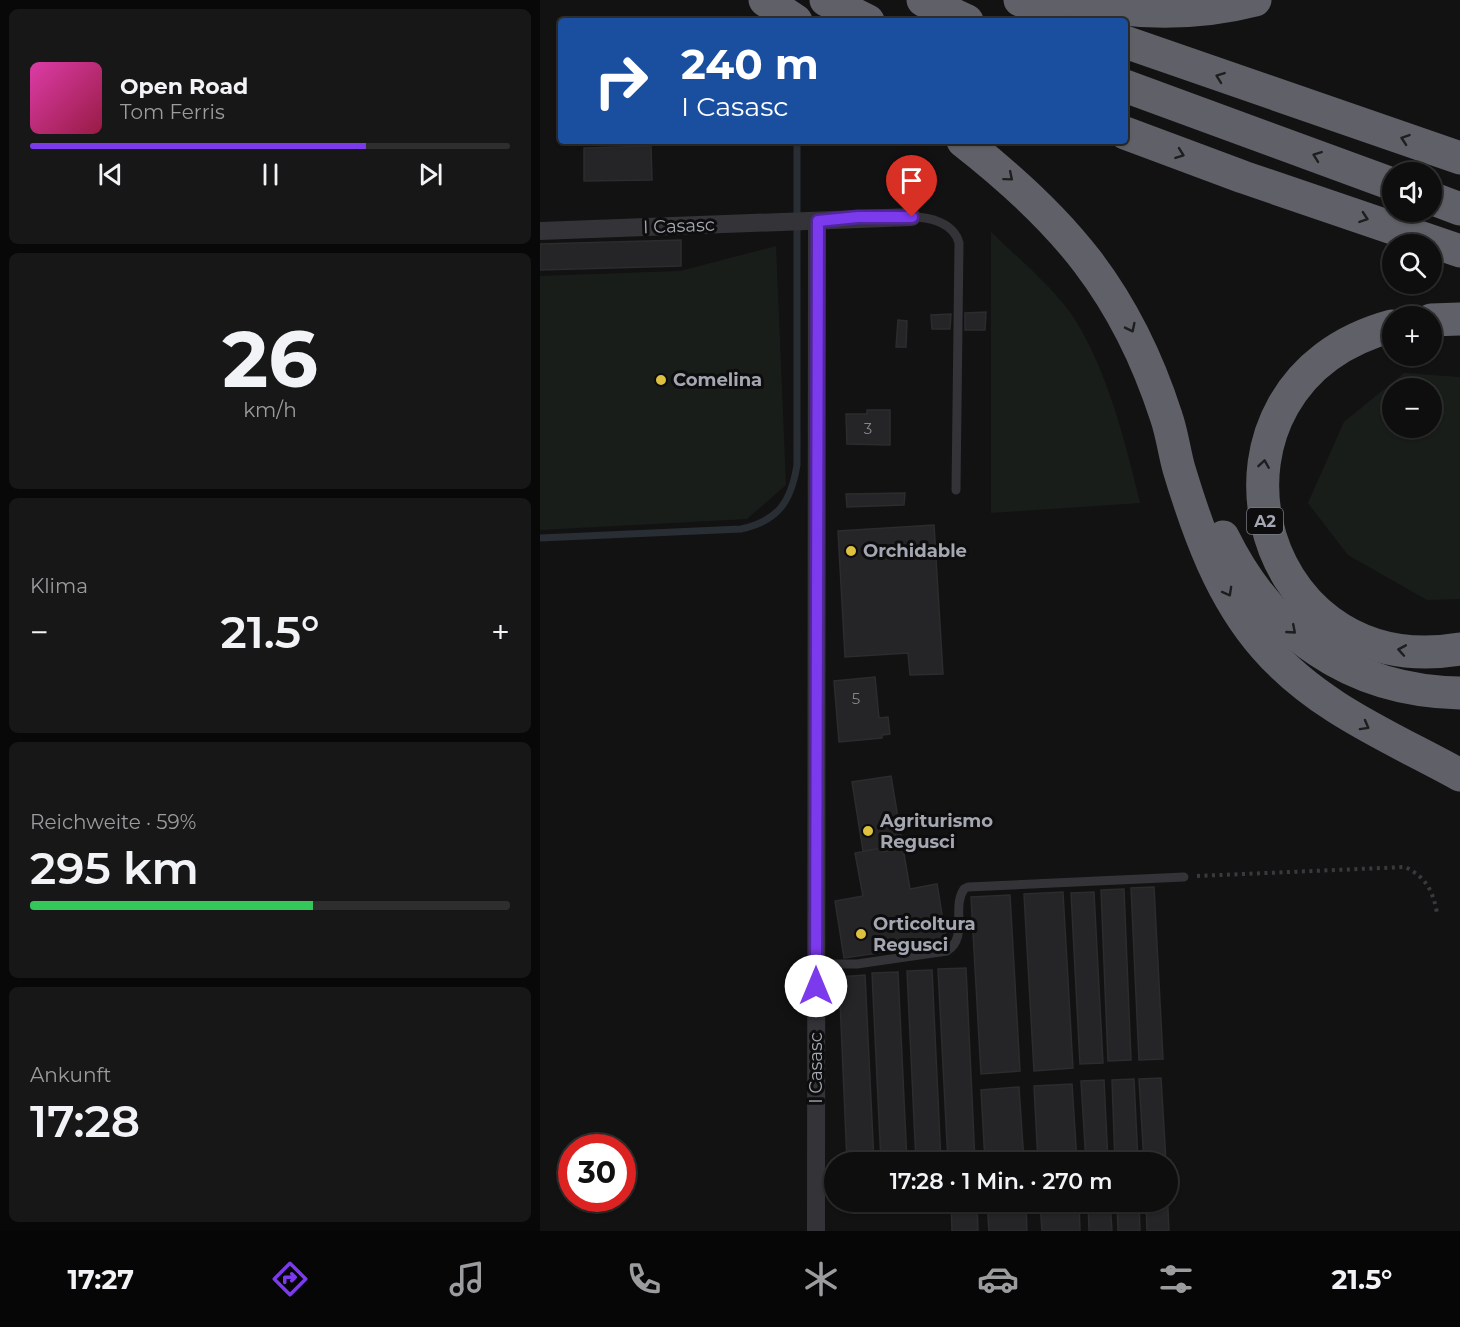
<!DOCTYPE html>
<html lang="de">
<meta charset="utf-8">
<style>
body{margin:0;font-family:Montserrat,sans-serif;background:#171717;color:#f1f3f6;height:100vh;display:flex;flex-direction:column;font-size:22px;white-space:nowrap}
*{box-sizing:border-box;margin:0}
p{font-size:20px;color:#9b9c9e}
.icon{flex:none;width:33px;height:33px;fill:none;stroke:currentColor;stroke-width:2;stroke-linecap:round;stroke-linejoin:round}
.map{position:relative;flex:1;overflow:hidden}
.details{display:flex;flex-direction:column;gap:9px;padding:9px;background:#080808;width:540px}
.details>*{flex:none}
.banner{position:absolute;left:18px;top:18px;width:570px;height:126px;border-radius:6px;box-shadow:0 2px 4px #0004,0 0 0 2px #2e2e2e;background:#1a4fa0;color:#fff;overflow:hidden}
.buttons{position:absolute;left:842px;top:162px;display:grid;gap:12px}
.buttons a{display:grid;place-items:center;width:60px;height:60px;border-radius:50%;background:#0e0e0e;box-shadow:0 2px 4px #0004,0 0 0 2px #2e2e2e;font-size:30px}
.speed{position:absolute;left:18px;top:1134px;display:flex;gap:12px;font-size:30px;font-weight:700;text-align:center}
.speed>*{display:grid;place-content:center;width:78px;height:78px;border-radius:50%;background:#0e0e0e;box-shadow:0 2px 4px #0004,0 0 0 2px #2e2e2e;line-height:1}
.speed .limit{border:9px solid #d22;background:#fff;color:#111}
.pin{position:absolute;display:grid;place-items:center;width:51px;height:51px;color:#fff;margin:-62px -26px;border-radius:50% 50% 50% 0;rotate:-45deg;box-shadow:0 0 6px #0007}
.pin .icon{rotate:45deg}
.me{position:absolute;width:66px;margin:-33px;rotate:0deg;stroke-linejoin:round;filter:drop-shadow(0 0 4px #0008)}
.turn{display:flex;align-items:center;gap:21px;height:126px;padding:0 24px;font-size:27px}
.turn .icon{width:78px;height:78px;stroke-width:2.5}
.turn b{display:block;font-size:42px;line-height:51px}
.big{font-size:45px;font-weight:600;line-height:1.1}
.details .widget{flex:1;display:flex;flex-direction:column;justify-content:center;gap:9px;min-width:0;padding:0 21px;border-radius:9px;background:#171717}
.details .dial{align-items:center;gap:0}
.dial b{font-size:78px;line-height:1}
.song{display:flex;align-items:center;gap:18px}
.cover{width:72px;height:72px;border-radius:9px;background:linear-gradient(135deg,hsl(320 70% 55%),hsl(340 70% 35%))}
.played{height:6px;border-radius:3px;background:linear-gradient(90deg,#7c3aed 70%,#2e2e2e 70%)}
.keys{display:flex;justify-content:space-around;direction:ltr}
.heat{display:flex;justify-content:space-between;align-items:center;font-size:33px;direction:ltr}
.charge{height:9px;border-radius:4px;background:linear-gradient(90deg,#34c759 59%,#2e2e2e 0)}
.trip{position:absolute;left:284px;top:1152px;width:354px;height:60px;border-radius:30px;background:#0e0e0e;box-shadow:0 2px 4px #0004,0 0 0 2px #2e2e2e;font-weight:600;line-height:60px;text-align:center}
.dock{display:flex;height:96px;justify-content:space-around;align-items:center;background:#060606;color:#9b9c9e}
.dock .icon{width:42px;height:42px}
.dock .current{color:#7c3aed}
.dock b{font-size:27px;color:#f1f3f6}
main{display:flex;flex:1;min-height:0}
.map>svg:first-child{display:block}
</style>
<main>
<section class="details">
<div class="widget">
<div class="song"><i class="cover"></i><div><b>Open Road</b><p>Tom Ferris</p></div></div>
<div class="played"></div>
<div class="keys"><svg class="icon" aria-label="previous" viewBox="0 0 24 24"><path d="M18 5L8 12l10 7zM5 5v14"/></svg><svg class="icon" aria-label="pause" viewBox="0 0 24 24"><path d="M8 5v14M16 5v14"/></svg><svg class="icon" aria-label="next" viewBox="0 0 24 24"><path d="M6 5l10 7-10 7zM19 5v14"/></svg></div>
</div>
<div class="widget dial"><b>26</b><p>km/h</p></div>
<div class="widget"><p>Klima</p>
<div class="heat"><a>−</a><b class="big">21.5°</b><a>+</a></div>
</div>
<div class="widget"><p>Reichweite · 59%</p><b class="big">295 km</b><div class="charge"></div></div>
<div class="widget"><p>Ankunft</p><b class="big">17:28</b></div>
</section>
<div class="map">
<svg width="920" height="1231" viewBox="0 0 920 1231">
<rect width="100%" height="100%" fill="#121213"/>
<!-- green -->
<g fill="#181d1a" fill-rule="evenodd">
<path d="M451,232c25,24 65,58 83,86 34,54 51,123 66,185l-149,10z"/>
<polygon points="236,246 246,485 207,519 0,530 0,276 140,271"/>
<path d="M864,373l56,4v222l-33,1 -79,-45 -40,-52 36,-81zM852,388h39v40h-39z"/>
</g>
<g fill="none" stroke-linecap="round" stroke-linejoin="round">
<!-- stream -->
<path stroke="#292e35" stroke-width="7" d="M0,538l201,-9c37,-8 50,-27 56,-64v-324"/>
</g>
<!-- building -->
<g fill="#252527" stroke="#2c2c2f" stroke-width="1.5">
<polygon points="111,146 112,180 44,181 44,148"/>
<polygon points="141,240 141,266 0,270 0,244"/>
<polygon points="446,312 445,330 425,330 425,313"/>
<polygon points="411,314 410,329 392,329 391,315"/>
<polygon points="358,320 367,321 366,347 356,347"/>
<polygon points="327,410 350,410 350,445 307,444 306,414 327,414"/>
<polygon points="365,493 364,505 307,507 306,494"/>
<polygon points="394,525 403,674 370,675 368,653 305,657 298,531"/>
<polygon points="335,677 339,718 348,717 350,734 342,735 342,738 299,742 294,681"/>
<polygon points="351,776 363,848 343,852 342,848 323,851 312,782"/>
<polygon points="342,848 343,852 363,848 370,889 397,884 406,939 380,943 381,947 304,958 295,901 323,896 315,853"/>
<polygon points="614,887 623,1059 599,1060 591,888"/>
<polygon points="584,889 591,1060 568,1061 561,890"/>
<polygon points="523,892 533,1068 494,1071 484,894"/>
<polygon points="554,892 563,1063 540,1064 531,893"/>
<polygon points="470,895 480,1071 441,1074 431,897"/>
<polygon points="426,968 435,1162 408,1162 398,969"/>
<polygon points="392,970 401,1162 376,1162 367,971"/>
<polygon points="358,972 367,1162 341,1162 332,973"/>
<polygon points="325,975 334,1162 307,1162 299,977"/>
<polygon points="621,1078 626,1162 604,1162 599,1079"/>
<polygon points="594,1079 598,1162 575,1162 572,1080"/>
<polygon points="564,1080 568,1162 546,1162 541,1081"/>
<polygon points="532,1084 537,1162 498,1162 494,1086"/>
<polygon points="479,1087 484,1162 445,1162 441,1090"/>
<polygon points="627,1187 629,1231 607,1231 606,1202 627,1202"/>
<polygon points="411,1202 437,1202 438,1231 412,1231"/>
<polygon points="447,1202 486,1202 487,1231 449,1231"/>
<polygon points="500,1202 539,1202 540,1231 502,1231"/>
<polygon points="548,1202 570,1202 572,1231 549,1231"/>
<polygon points="577,1202 599,1202 600,1231 578,1231"/>
</g>
<g fill="none" stroke-linecap="round" stroke-linejoin="round">
<!-- path -->
<path stroke="#393a3e" stroke-width="4" stroke-dasharray="3 4.5" stroke-linecap="butt" d="M657,876l208,-9c21,10 28,24 32,46"/>
<!-- lane -->
<g stroke="#333338" stroke-width="9">
<path d="M372,217c18,0 42,6 47,26l-3,247"/>
<path d="M277,964h40l90,-13c22,-14 4,-43 17,-62l4,-2 216,-10"/>
</g>
<!-- street -->
<g stroke="#333338" stroke-width="18">
<polyline points="0,231 372,217"/>
<polyline points="276,1231 277,221"/>
</g>
<!-- highway -->
<g stroke="#606168" stroke-width="33">
<polyline points="225,0 256,21"/>
<polyline points="286,0 328,21"/>
<polyline points="383,0 427,21"/>
<polyline points="480,0 532,21"/>
<path d="M534,0c58,15 123,15 181,0"/>
<polyline points="585,42 920,158"/>
<polyline points="585,86 852,184"/>
<polyline points="585,133 703,177 920,251"/>
<path d="M423,141c101,79 163,151 203,275 6,17 8,35 13,53 19,63 42,128 86,178 53,61 126,90 195,128"/>
<polyline points="891,198 920,209"/>
<polyline points="891,320 920,319"/>
<path d="M852,326c-212,57 -145,359 68,323"/>
<path d="M683,537c48,97 127,154 237,156"/>
</g>
</g>
<!-- one-way arrows -->
<defs><path id="oneway-chevron" d="M-2-3.5L2.5 0L-2 3.5" fill="none" stroke-width="1.6" stroke-linecap="round" stroke-linejoin="round" transform="scale(1.5)"/></defs>
<g stroke="#1e1e20">
<use href="#oneway-chevron" transform="translate(680 77) rotate(-160)"/>
<use href="#oneway-chevron" transform="translate(865 139) rotate(-161)"/>
<use href="#oneway-chevron" transform="translate(640 154) rotate(20)"/>
<use href="#oneway-chevron" transform="translate(777 156) rotate(-160)"/>
<use href="#oneway-chevron" transform="translate(469 177) rotate(40)"/>
<use href="#oneway-chevron" transform="translate(824 218) rotate(19)"/>
<use href="#oneway-chevron" transform="translate(591 328) rotate(64)"/>
<use href="#oneway-chevron" transform="translate(724 464) rotate(-81)"/>
<use href="#oneway-chevron" transform="translate(688 592) rotate(61)"/>
<use href="#oneway-chevron" transform="translate(752 630) rotate(41)"/>
<use href="#oneway-chevron" transform="translate(862 650) rotate(-170)"/>
<use href="#oneway-chevron" transform="translate(825 726) rotate(29)"/>
</g>
<g fill="none" stroke-linecap="round" stroke-linejoin="round">
<!-- route casing -->
<g stroke="#51269a" stroke-width="15">
<polyline id="route" points="276,986 278,221 318,217 372,217"/>
</g>
<!-- route -->
<use href="#route" stroke="#7c3aed" stroke-width="10"/>
</g>
<!-- markers -->
<g fill="#dec13e" stroke="#0d0d0e" stroke-width="2">
<circle cx="121" cy="380" r="6"/>
<circle cx="311" cy="551" r="6"/>
<circle cx="328" cy="831" r="6"/>
<circle cx="321" cy="934" r="6"/>
</g>
<g text-anchor="middle" stroke-width="6" stroke-linejoin="round" paint-order="stroke">
<!-- number labels -->
<g font-size="15" fill="#84868e">
<text x="328" y="434">3</text>
<text x="316" y="704">5</text>
</g>
<!-- shield labels -->
<rect fill="#0d0d0e" stroke="#777981" stroke-width="1.5" x="707" y="508" width="36" height="26" rx="4.5"/>
<g font-size="16" font-weight="bold" fill="#a4a7b2">
<text x="725" y="527">A2</text>
</g>
<!-- street labels -->
<g font-size="18" fill="#a4a7b2" stroke="#0d0d0e">
<text transform="translate(139 226) rotate(-2)" y="6">I Casasc</text>
<text transform="translate(276 1068) rotate(-90)" y="6">I Casasc</text>
</g>
<!-- poi labels -->
<g font-size="18" font-weight="bold" fill="#a4a7b2" stroke="#0d0d0e" text-anchor="start">
<text x="133" y="386">Comelina</text>
<text x="323" y="557">Orchidable</text>
<text x="340" y="827">Agriturismo<tspan x="340" dy="21">Regusci</tspan></text>
<text x="333" y="930">Orticoltura<tspan x="333" dy="21">Regusci</tspan></text>
</g>
</g>
</svg>
<div class="buttons">
<a><svg class="icon" aria-label="sound" viewBox="0 0 24 24"><path d="M4 9h4l5-4v14l-5-4H4zM17 9q2 3 0 6"/></svg></a>
<a><svg class="icon" aria-label="search" viewBox="0 0 24 24"><circle cx="10" cy="10" r="6"/><path d="M15 15l6 6"/></svg></a>
<a>+</a>
<a>−</a>
</div>
<div class="speed"><div class="limit">30</div></div>
<div class="pin" style="left:372px;top:217px;background:#d93025"><svg class="icon" aria-label="arrive" viewBox="0 0 24 24"><path d="M6 21V4h12l-3 4 3 4H6"/></svg></div>
<svg class="me" style="left:276px;top:986px" viewBox="-20 -20 40 40"><circle r="19" fill="#fff"/><path d="M0-13L10 11 0 6-10 11z" fill="#7c3aed"/></svg>
<div class="trip">17:28 · 1 Min. · 270 m</div>
<div class="banner">
<div class="turn"><svg class="icon" aria-label="right" viewBox="0 0 24 24"><path d="M7 20v-9h11M14 6l5 5-5 5"/></svg><div><b>240 m</b>I Casasc</div></div>
</div>
</div>
</main>
<nav class="dock">
<b>17:27</b>
<svg class="icon current" aria-label="directions" viewBox="0 0 24 24"><path d="M12 3l9 9-9 9-9-9zM9 14v-3h6M13 9l2 2-2 2"/></svg>
<svg class="icon" aria-label="music" viewBox="0 0 24 24"><path d="M9 18V5l10-2v13"/><circle cx="6" cy="18" r="3"/><circle cx="16" cy="16" r="3"/></svg>
<svg class="icon" aria-label="phone" viewBox="0 0 24 24"><path d="M5 4h4l2 5-3 2q2 4 5 5l2-3 5 2v4C11 20 4 13 5 4z"/></svg>
<svg class="icon" aria-label="climate" viewBox="0 0 24 24"><path d="M12 3v18M4 7l16 10M4 17L20 7"/></svg>
<svg class="icon" aria-label="car" viewBox="0 0 24 24"><path d="M5 17H2v-5l4-1 3-4h7l3 4 3 1v5h-3M9 17h6M6 11h13"/><circle cx="7" cy="17" r="2"/><circle cx="17" cy="17" r="2"/></svg>
<svg class="icon" aria-label="filters" viewBox="0 0 24 24"><path d="M4 7h16M4 17h16"/><circle cx="9" cy="7" r="2"/><circle cx="15" cy="17" r="2"/></svg>
<b>21.5°</b>
</nav>
